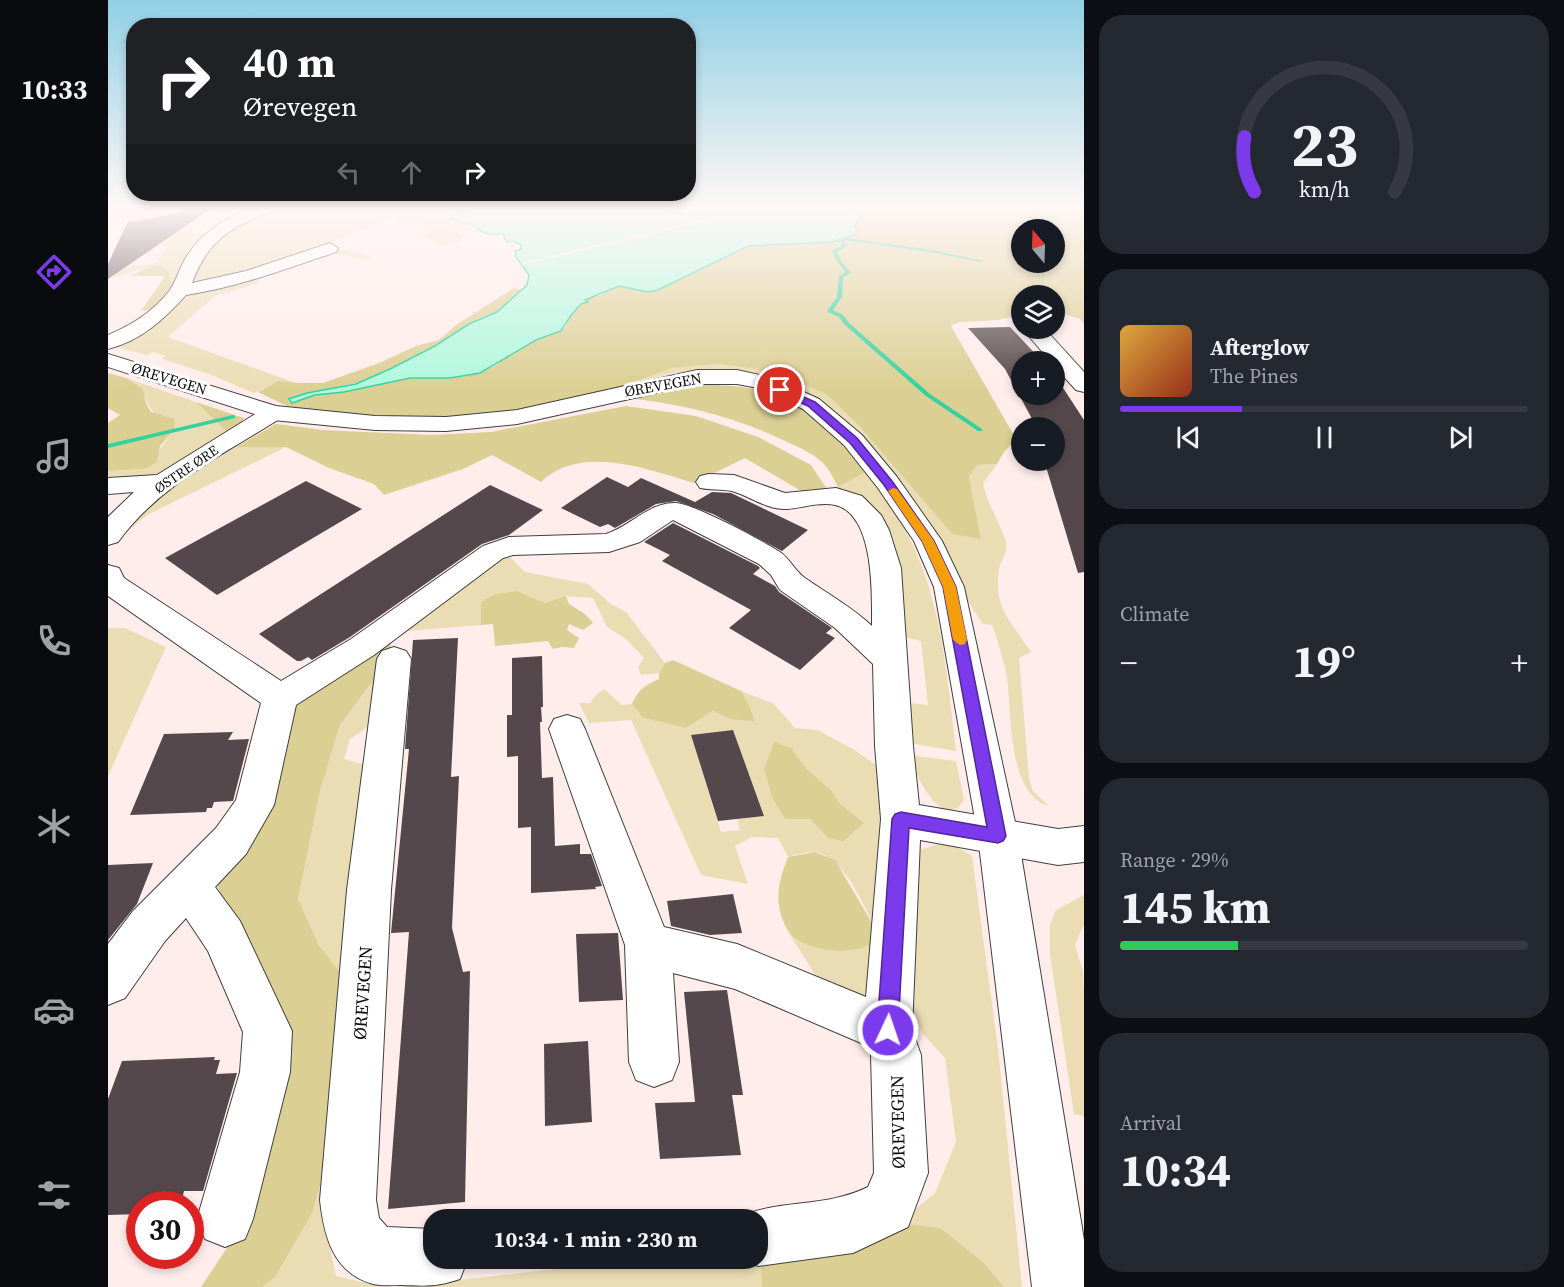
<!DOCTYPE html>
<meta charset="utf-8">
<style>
body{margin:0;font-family:"Source Serif 4",serif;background:#242831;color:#f1f3f6;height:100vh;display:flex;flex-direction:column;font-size:22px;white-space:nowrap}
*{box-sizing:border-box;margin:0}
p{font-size:20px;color:#9ea1a6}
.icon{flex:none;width:33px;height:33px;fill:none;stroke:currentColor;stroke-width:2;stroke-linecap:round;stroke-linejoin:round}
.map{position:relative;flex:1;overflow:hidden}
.side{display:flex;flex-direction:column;gap:15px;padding:15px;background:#0d0f14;width:480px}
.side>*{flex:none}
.banner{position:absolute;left:18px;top:18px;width:570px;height:183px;border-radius:24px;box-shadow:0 3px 9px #0003;background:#202124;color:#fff;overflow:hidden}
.needle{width:39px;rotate:341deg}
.fabs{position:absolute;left:903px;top:219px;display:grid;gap:12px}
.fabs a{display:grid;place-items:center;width:54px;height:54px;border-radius:50%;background:#171b24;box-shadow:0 3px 9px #0003;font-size:30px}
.speed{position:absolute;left:18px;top:1191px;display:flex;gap:12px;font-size:30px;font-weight:700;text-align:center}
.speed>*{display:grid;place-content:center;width:78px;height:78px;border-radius:50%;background:#171b24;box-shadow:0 3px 9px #0003;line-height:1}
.speed .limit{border:9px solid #d22;background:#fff;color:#111}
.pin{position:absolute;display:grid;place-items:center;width:51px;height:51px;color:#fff;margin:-26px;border:3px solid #fff;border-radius:50%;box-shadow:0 2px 6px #0007}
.me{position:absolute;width:66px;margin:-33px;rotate:3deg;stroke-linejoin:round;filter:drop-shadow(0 0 4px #0008)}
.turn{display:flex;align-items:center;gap:21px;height:126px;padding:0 18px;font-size:27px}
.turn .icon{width:78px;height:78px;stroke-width:2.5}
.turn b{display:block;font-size:42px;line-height:51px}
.lanes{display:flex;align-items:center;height:57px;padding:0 18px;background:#0003;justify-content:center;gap:30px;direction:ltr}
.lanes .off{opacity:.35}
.big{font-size:45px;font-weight:700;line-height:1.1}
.side .card{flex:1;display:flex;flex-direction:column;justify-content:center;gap:9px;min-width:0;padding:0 21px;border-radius:24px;background:#242831}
.side .dial{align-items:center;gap:0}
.dial svg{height:156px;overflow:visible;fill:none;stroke:#363941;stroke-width:7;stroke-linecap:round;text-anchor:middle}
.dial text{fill:#f1f3f6;stroke:none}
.song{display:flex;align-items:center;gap:18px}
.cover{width:72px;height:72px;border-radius:9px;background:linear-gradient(135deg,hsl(40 70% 55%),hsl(10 70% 35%))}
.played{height:6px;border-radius:3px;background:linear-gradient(90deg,#7c3aed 30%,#363941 30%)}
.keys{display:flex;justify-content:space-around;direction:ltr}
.heat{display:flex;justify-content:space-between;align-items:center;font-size:33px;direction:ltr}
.charge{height:9px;border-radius:4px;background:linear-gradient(90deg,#34c759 29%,#363941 0)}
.trip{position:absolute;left:315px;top:1209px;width:345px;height:60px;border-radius:24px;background:#171b24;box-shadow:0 3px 9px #0003;font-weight:700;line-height:60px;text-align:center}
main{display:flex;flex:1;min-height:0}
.menu{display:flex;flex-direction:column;width:108px;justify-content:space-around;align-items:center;background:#090b0e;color:#9ea1a6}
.menu .icon{width:42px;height:42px}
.menu .active{color:#7c3aed}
.menu b{font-size:27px;color:#f1f3f6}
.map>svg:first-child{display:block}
</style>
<main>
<nav class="menu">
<b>10:33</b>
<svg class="icon active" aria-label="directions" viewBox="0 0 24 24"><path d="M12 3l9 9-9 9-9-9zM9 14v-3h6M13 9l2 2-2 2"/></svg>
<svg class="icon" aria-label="music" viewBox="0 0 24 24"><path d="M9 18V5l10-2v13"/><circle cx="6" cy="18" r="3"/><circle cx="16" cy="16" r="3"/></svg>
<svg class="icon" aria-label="phone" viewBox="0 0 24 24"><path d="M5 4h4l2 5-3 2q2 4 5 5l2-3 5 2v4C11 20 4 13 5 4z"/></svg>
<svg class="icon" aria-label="climate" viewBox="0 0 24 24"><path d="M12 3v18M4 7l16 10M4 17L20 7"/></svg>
<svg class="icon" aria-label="car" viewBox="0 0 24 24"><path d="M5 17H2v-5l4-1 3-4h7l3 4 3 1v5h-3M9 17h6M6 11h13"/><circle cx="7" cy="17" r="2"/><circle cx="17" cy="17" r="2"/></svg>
<svg class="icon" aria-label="filters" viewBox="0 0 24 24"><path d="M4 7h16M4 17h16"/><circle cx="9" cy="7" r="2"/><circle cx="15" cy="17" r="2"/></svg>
</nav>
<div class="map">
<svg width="976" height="1287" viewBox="0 0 976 1287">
<rect width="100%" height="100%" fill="#ffedeb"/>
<!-- green -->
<g fill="#eaddb4" fill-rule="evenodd">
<polygon points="164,208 373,208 346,214 357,224 340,228 355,235 353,240 336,246 311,235 325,230 317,223 296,224 284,217 181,260 142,273 82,285 83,273 113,230"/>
<path d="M85,226v7h14l-32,51 -5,-4 1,-5c-20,-19 -41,4 -63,1v-14l33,4 20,-4 -5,-1 5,-4 -17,-3 14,1 9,-7 -1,-3 -5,-1 2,-7 20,-10z"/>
<polygon points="228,250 240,250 265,257 256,260 226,253 151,279 151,283 107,296 60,337 188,383 170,381 146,393 101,374 54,359 58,356 45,352 39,355 11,348 82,294"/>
<path d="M612,364l41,6 39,12 27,13 32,31 93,108 29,4 -12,-61 8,-12 20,-1 -14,19c4,21 17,38 23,60 2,8 -5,18 -7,26 -6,40 13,53 32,83l-12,6 10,120 4,13 16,15c-42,-11 -37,-93 -42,-128 -3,-17 -9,-36 -15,-53l-9,-1c-51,-72 -90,-186 -171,-227 -13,-7 -31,-9 -45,-12 -19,-5 -42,-14 -62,-15 -29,0 -58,10 -85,17l53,-19z"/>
<path d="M18,378l70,24 31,30 -65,44 -54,6v-11l37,-2 29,-39c-16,-13 -27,-20 -31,-41z"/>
<polygon points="128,447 178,447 39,515 24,528 25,521 65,486"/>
<path d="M760,471c17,25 35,51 47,79 28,63 33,133 41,201l-53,-9 -2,-40 27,3 -7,-64 -21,-5 -1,-44 -61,-105z"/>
<polygon points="397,552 417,572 480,584 503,604 518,612 557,663 551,673 533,675 530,667 536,658 518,639 499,627 485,598 458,596 437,603 409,591 387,594 373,602 373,625 287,632"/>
<polygon points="0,628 17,628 58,647 0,776"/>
<path d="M276,666c-6,38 1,52 -34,73l-6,20 25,7 -27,209 -23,-30 -21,-46 22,-108 20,-66z"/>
<path d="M496,689l18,16 10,-1 11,14 43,10 27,-17 18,8 16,-18 -6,-10 32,12 22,25 22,2 36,19 37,26 -14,210 -17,14 -23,-3 -22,-23 -27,-43 14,12 77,-7c-11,-24 -33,-78 -62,-83 -8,-1 -20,3 -28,5l-10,-19 -26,-1 -17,9 13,38 -47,-9 -70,-155 -42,3 -10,-20h11l6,-8zM625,730l31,85 -27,4 3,11 -19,2 -30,-96zM683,748l15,20 26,23 6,12 26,20 -36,15 -18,-19z"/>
<path d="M800,755l48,6 8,39 -6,8 -13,3c-19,-13 -27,-35 -37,-56z"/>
<polygon points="830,844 846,845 864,856 890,1048 914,1287 896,1287 876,1263 790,1223 827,1193 848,1142 837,1058 814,1033 805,1011 799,958 801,868 812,850"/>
<polygon points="976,895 976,924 967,945 975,971 976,998 976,1116 966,1114 942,954 942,925 948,910"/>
<polygon points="222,1150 217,1224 228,1276 274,1287 154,1287 167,1277"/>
<polygon points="650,1249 652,1249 654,1287 288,1287 537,1259 650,1258"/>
</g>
<!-- forest -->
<g fill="#dbcf93" fill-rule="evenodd">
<path d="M738,208h238v117l-4,-6 -25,-8 -1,-15h-32l-1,18 -22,6 -40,2 -8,4 65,113 -12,13 -7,12 -20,1 -8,12 12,62 -29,-5 -93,-108 -32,-31 -27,-13 -39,-12 -41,-6 -47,4 -53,19 -115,26 -60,5h-51l-103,-10 -33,-16 20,-11 18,2h27l56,-20 37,-17 23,-6 17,-15 58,-37 8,2 -25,22 -19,7 -43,27 -69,35 -59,12 -18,6 121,-21h40l30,-5 15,-7 21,-16 49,-22 7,-14 9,-11h5v-5l5,-3 8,1 20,-10 29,6 10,-2 90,-44 94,-6 14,-11 1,-16zM914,230h32v32h-32z"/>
<polygon points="43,266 55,266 63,275 62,280 67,284 49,309 33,311 57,276 22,276"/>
<polygon points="0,373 18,378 35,389 38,403 43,412 67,419 66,430 52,446 49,462 37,469 0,471 0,423 12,415 0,408"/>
<path d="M575,385c46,-1 101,1 138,35 17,15 32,34 47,51l-30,16c-4,-8 -9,-18 -15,-24 -10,-10 -27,-17 -40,-23 -50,-24 -102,-36 -156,-42z"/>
<polygon points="88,402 136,418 132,425 119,432"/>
<path d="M518,406l70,10 62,21 53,28 16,24h-17l-7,3 -58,-34 -51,25c-45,-13 -113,-40 -153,-1l-49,-27 -29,14 -79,26 -10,-11 -45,-16 -43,-21h-50l40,-23 46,6 109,5 60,-3z"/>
<polygon points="409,591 437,603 458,596 461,604 477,614 485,623 475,630 461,624 459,630 471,638 466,648 454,647 445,649 440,641 387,646 385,624 373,625 373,602 387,594"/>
<polygon points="287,632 276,666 232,725 212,791 190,899 211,945 234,975 222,1150 204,1213 167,1277 154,1287 93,1287 140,1216 170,1029 105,876 187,704"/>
<path d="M565,660l68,31 6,10 8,20 -24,-2 -18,-8 -27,17 -43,-10 -11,-14c6,-14 13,-19 27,-25v-6l6,-10z"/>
<polygon points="666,742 683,748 698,768 724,791 731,803 756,823 735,841 720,838 702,819 677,819 665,799 656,769"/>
<path d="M707,852l20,8 44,75c-3,3 -7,8 -10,10 -21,11 -70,6 -82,-16 -14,-26 -9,-47 1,-72z"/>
<polygon points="790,1223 832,1228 876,1263 896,1287 654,1287 652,1249"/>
</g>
<!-- water -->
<polygon fill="#aef8de" stroke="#33d19e" stroke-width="1.5" points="373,208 738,208 754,217 747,226 750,231 742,237 724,242 640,246 550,290 540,292 511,286 477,300 480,302 473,304 464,314 453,331 428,340 372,373 342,378 302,378 236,392 207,395 184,403 181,399 199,393 248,384 282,369 327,346 361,324 389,312 419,285 421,275 408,257 407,251 413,249 413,245 405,241 400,242 396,238 396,234 380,234 369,230 372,229 361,223 357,224 343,218 344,215"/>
<!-- pier -->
<polygon fill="#ffedeb" points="609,216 613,218 414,265 414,263"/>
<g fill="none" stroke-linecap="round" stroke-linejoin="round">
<!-- stream -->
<g fill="#33d19e" fill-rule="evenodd">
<polygon points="738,238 823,250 875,261 873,262 823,252 736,240"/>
<polygon points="734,239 740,245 729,252 732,260 743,273 735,277 734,297 725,310 735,315 741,323 822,394 874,429 874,431 870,431 818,396 737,325 731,317 720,312 719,311 729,297 731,276 738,272 728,260 724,251 735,245 732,240"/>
<polygon points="125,415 127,416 127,418 0,448 0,444"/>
</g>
</g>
<!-- building -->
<g fill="#55484c">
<polygon points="87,208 104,208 0,279 0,264 20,221 27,222"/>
<polygon points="902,327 935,362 914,362 914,394 946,394 946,374 976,420 976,572 970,573 936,460 948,460 946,428 929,428 897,369 860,328"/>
<polygon points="499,477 520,487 533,478 587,502 604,492 623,493 700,530 674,551 605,514 568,501 548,504 507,528 500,524 492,527 453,508"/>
<polygon points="198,481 254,509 109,595 57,558"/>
<polygon points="382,485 435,510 401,535 374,544 242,637 204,660 200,657 193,661 189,661 151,634"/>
<polygon points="565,523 650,566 652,568 645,574 667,586 671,592 724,628 718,633 727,638 692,670 621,628 643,610 554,561 562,555 536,542"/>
<polygon points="350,638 343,777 351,776 344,928 355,972 362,971 357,1202 280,1209 301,932 283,933 301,749 297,749 305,640"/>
<polygon points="434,656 435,707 433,707 434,722 432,722 434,778 445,777 447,846 472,844 472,854 483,854 494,886 487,887 488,889 423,893 423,827 410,828 410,756 399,757 399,715 404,715 404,658"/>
<polygon points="625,730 656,816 610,821 583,735"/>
<polygon points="125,732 120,740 141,739 125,801 106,802 104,808 99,808 98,812 22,815 56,734"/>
<polygon points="45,863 29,904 0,940 0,865"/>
<polygon points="625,894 634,933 602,935 563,926 559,901"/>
<polygon points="510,933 515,1000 471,1002 468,934"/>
<polygon points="619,990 635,1095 624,1095 633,1155 552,1159 547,1103 587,1102 576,992"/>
<polygon points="480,1041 484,1122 437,1126 436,1044"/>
<polygon points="107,1057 106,1060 112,1060 108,1074 129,1073 95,1191 76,1191 73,1204 32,1204 32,1214 0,1215 0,1099 14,1061"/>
</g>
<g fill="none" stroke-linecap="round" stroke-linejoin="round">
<!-- minor casing -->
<g stroke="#3f3f3f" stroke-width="2">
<g id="minor">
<path d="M144,208h22c-6,7 -17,9 -25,13 -30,13 -46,32 -57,62l54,-12 84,-28 8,5 -2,4c-50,17 -98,35 -150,43 -22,24 -45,46 -78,54v-14c24,-10 46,-24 62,-45 6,-9 9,-20 14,-29 15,-27 39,-42 68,-53z"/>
<polygon points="914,328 936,328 976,372 976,392 968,390 946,366 946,362 943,362"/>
<path d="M165,406l8,2 4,5 -4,5c-57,36 -123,68 -163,124l-10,3v-28l26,-25 -26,2v-16l49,-3 108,-67z"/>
<path d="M601,474l25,1 51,18 51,-5 26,8 19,19 8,15 12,38 12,178 6,59 139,24 26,-3v36l-26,3 -138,-25 -8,190 9,25 7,118 -20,54 -55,26 -95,13 -17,-8h17v-38h-21l1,-3c42,-18 88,-9 130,-30l6,-14 -3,-118 -3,-9 -133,-57 -62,-16 6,89 -7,18 -18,7 -18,-7 -7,-18 -4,-117 -76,-216 5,-10 13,-4 13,4 5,10 79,198 73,17 129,53 15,-178 -6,-73 -2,-82 -38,-36 -55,-38 -9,-15 -12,-11 -86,-44 -33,22 -31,10 -96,3 -10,3 -129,97 -78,50 -22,100 -28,49 -31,33 25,34 52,110 -2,41 -37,147 -8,20 -20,8 -20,-8 -8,-20 43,-147 3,-40 -35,-81 -22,-33 -21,23 -40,57 -17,7v-61l25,-33 83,-83 20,-28 25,-97 -153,-107v-31l11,3 5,10 157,103 70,-42 132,-93 26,-9 97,-3c25,-8 43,-32 70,-31 18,1 87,38 104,49 10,7 15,19 25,26 23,16 47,29 67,48 0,-31 3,-112 -37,-121 -16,-4 -35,4 -51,4 -18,0 -35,-13 -52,-18 -11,-2 -22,-1 -32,-3l-4,-6 4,-6z"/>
<path d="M286,647l12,4 5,8 -20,231 -15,310 3,18 8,9 47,2v29h34l-8,21c-24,8 -34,7 -59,6 -9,0 -19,1 -28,-1 -40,-11 -49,-48 -53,-84l27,-310 30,-231 5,-8z"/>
</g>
</g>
<!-- tertiary casing -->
<g stroke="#3f3f3f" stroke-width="2">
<polygon id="tertiary" points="0,354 168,406 267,416 338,417 409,410 589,370 629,370 665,378 711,399 754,435 789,477 834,541 856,587 910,836 976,1240 976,1287 924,1287 870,836 826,587 806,541 770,488 736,445 695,409 650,388 629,384 589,384 409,424 338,431 267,430 165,420 0,367"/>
</g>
<!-- minor -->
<use href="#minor" fill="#fff" fill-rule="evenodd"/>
<!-- tertiary -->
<use href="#tertiary" fill="#fff" fill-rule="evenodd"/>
</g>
<!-- sky -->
<linearGradient id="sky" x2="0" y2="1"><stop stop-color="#91cfe4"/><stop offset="0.53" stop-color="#fff7f6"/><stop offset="1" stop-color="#fff7f6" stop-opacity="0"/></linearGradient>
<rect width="976" height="389" fill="url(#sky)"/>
<!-- route -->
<polygon fill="#7c3aed" stroke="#51269a" stroke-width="1.5" points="669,388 675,388 707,402 749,438 784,481 826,541 848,587 898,836 895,841 890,843 801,828 790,1030 787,1037 780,1040 772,1037 769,1030 784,819 787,814 793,812 879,827 835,587 814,541 776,485 742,443 700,406 669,392"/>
<!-- slow -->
<polygon fill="#f59e0b" points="785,488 789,489 826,541 848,587 859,640 857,644 852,645 845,640 835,587 814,541 780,491"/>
<g text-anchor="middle" stroke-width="6" stroke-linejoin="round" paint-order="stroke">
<!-- far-street labels -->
<g font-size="14" fill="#0c0c0c" stroke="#fff">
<text transform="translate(78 469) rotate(-34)" y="5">ØSTRE ØRE</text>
</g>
<!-- street labels -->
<g font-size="15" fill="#0c0c0c" stroke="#fff">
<text transform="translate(61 379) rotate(17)" y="5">ØREVEGEN</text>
<text transform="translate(555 385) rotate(-10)" y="5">ØREVEGEN</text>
</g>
<!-- near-street labels -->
<g font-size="18" fill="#0c0c0c" stroke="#fff">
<text transform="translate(255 993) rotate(-86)" y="6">ØREVEGEN</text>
<text transform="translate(790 1122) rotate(-91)" y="6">ØREVEGEN</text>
</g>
</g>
</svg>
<div class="fabs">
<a><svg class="needle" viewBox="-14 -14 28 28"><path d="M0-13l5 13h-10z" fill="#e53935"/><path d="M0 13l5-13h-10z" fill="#9ea1a6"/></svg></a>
<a><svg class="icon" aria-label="layers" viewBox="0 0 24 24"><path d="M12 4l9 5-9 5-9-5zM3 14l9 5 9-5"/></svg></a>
<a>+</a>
<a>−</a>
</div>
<div class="speed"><div class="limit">30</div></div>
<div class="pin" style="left:672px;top:390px;background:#d93025"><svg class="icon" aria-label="arrive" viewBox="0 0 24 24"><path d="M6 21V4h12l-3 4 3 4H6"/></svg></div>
<svg class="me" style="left:780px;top:1030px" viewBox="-20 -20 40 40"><circle r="17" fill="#7c3aed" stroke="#fff" stroke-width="3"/><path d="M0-11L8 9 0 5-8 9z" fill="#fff"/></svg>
<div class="trip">10:34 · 1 min · 230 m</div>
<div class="banner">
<div class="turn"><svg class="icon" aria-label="right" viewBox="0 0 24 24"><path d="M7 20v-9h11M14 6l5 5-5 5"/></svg><div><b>40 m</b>Ørevegen</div></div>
<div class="lanes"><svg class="icon off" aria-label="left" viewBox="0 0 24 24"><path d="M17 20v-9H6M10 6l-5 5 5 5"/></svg><svg class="icon off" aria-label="ahead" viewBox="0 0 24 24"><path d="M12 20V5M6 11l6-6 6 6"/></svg><svg class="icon" aria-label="right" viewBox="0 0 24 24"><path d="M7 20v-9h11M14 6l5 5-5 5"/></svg></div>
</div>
</div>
<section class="side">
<div class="card dial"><svg viewBox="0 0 100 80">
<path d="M14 69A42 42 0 1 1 86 69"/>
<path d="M14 69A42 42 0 0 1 9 41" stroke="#7c3aed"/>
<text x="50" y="56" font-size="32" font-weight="700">23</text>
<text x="50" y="72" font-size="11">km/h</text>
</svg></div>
<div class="card">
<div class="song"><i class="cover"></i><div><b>Afterglow</b><p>The Pines</p></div></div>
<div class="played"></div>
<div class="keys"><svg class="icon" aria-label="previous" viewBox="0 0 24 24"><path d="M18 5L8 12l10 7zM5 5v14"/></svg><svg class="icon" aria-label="pause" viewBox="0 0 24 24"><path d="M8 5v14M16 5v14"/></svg><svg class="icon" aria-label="next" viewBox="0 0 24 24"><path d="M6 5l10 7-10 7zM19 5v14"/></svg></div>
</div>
<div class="card"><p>Climate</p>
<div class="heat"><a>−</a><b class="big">19°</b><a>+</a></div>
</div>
<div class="card"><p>Range · 29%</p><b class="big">145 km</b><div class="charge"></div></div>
<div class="card"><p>Arrival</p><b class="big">10:34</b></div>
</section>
</main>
